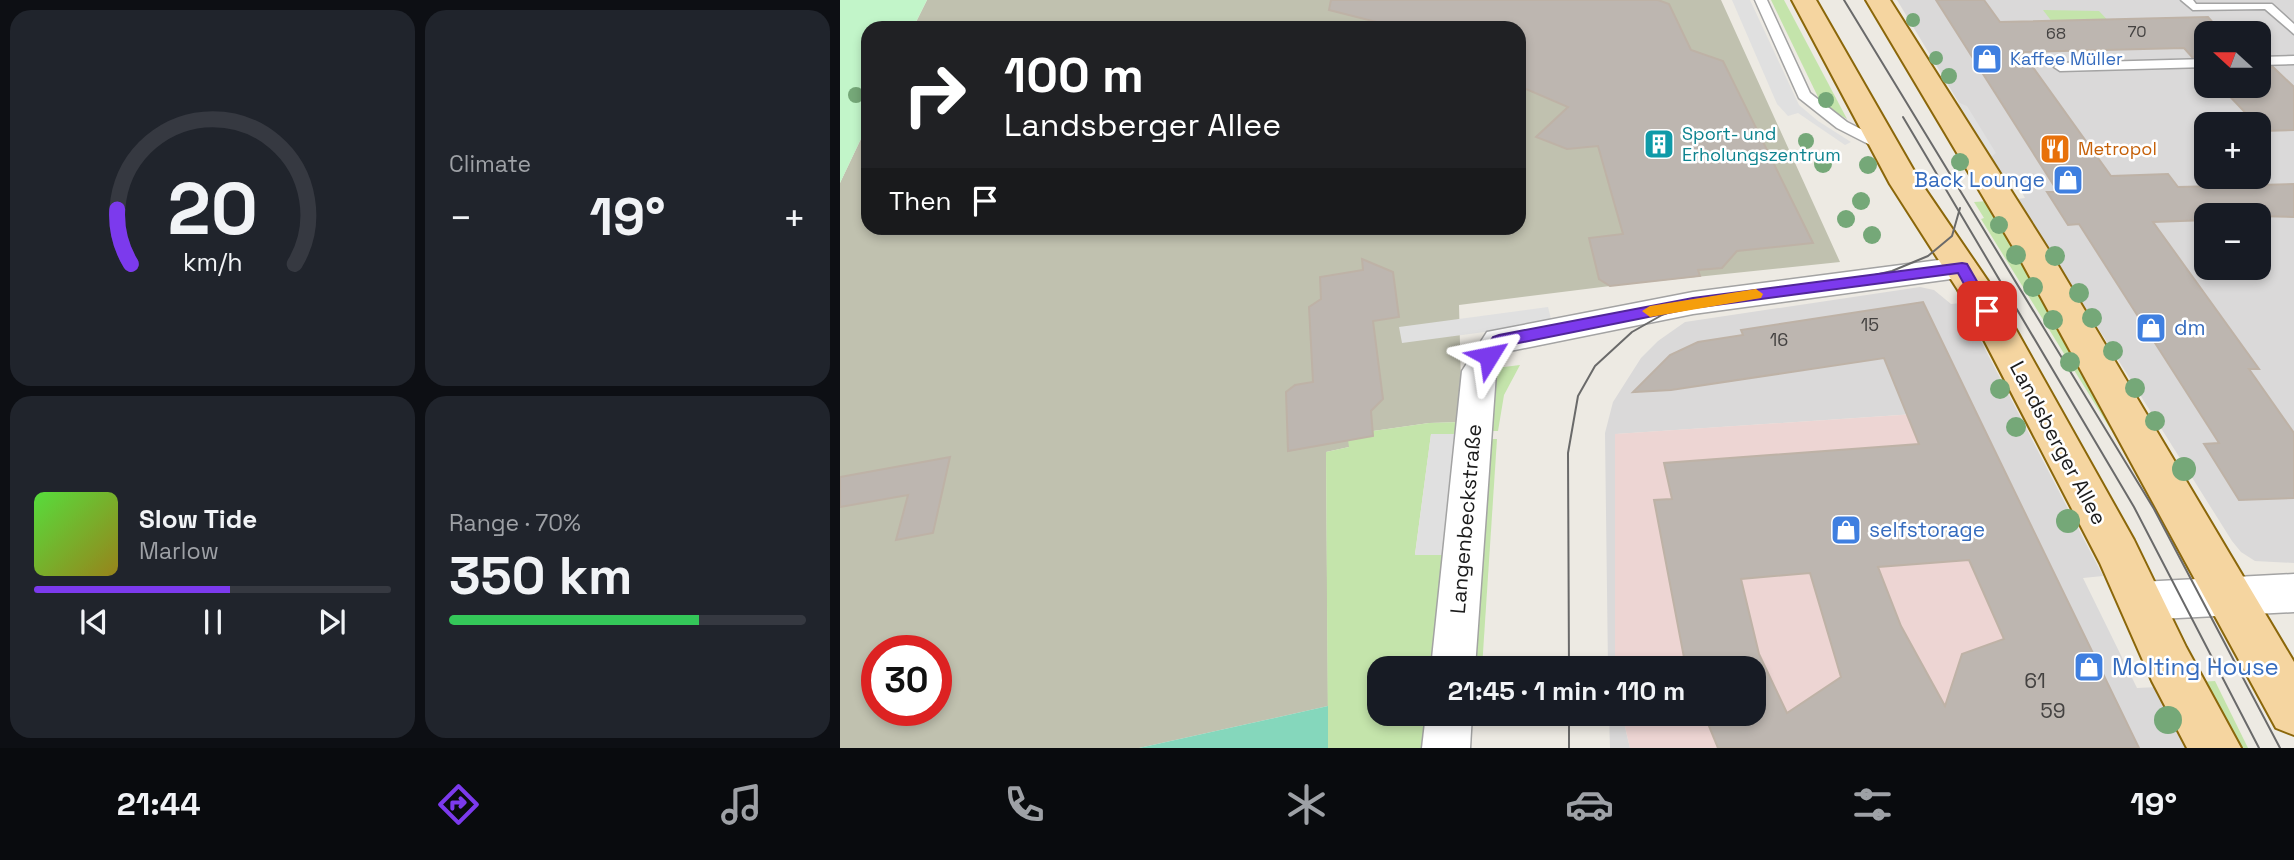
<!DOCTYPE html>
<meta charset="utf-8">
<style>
body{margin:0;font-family:"Space Grotesk",sans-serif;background:#20242c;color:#f1f3f6;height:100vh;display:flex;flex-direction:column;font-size:26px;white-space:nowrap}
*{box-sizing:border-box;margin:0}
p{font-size:23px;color:#9ea1a6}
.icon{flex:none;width:38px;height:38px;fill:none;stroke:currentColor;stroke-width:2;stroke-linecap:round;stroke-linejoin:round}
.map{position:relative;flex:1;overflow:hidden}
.details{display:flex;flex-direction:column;gap:10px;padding:10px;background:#0d0f14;width:840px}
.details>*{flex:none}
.guide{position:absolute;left:21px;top:21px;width:665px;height:214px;border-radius:21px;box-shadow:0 4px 10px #0003;background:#202124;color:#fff;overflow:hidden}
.needle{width:46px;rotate:291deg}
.fabs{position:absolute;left:1354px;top:21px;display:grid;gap:14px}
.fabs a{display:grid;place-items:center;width:77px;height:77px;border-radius:14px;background:#171b24;box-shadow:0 4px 10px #0003;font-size:35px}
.speed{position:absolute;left:21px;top:635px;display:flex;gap:14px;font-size:35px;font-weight:700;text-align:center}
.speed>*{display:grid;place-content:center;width:91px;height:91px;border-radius:50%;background:#171b24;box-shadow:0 4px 10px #0003;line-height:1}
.speed .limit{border:10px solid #d22;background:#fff;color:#111}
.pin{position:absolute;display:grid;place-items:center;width:60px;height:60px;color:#fff;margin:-30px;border-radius:14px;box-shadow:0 4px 10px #0006}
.me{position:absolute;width:77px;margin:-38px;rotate:55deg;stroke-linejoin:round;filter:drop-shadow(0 0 5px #0008)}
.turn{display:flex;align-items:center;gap:24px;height:147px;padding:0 28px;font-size:32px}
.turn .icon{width:91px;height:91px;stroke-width:2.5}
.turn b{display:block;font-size:49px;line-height:60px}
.then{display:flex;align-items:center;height:66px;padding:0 28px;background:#0003;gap:14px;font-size:26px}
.big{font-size:52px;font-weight:800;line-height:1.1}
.details .card{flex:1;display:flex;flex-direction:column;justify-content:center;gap:10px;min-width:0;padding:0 24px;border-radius:21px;background:#20242c}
.details .dial{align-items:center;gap:0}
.dial svg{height:182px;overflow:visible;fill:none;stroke:#363941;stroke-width:7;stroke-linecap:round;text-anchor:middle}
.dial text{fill:#f1f3f6;stroke:none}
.song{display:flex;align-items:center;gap:21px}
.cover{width:84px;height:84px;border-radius:10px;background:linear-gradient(135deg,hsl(110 70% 55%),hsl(50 70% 35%))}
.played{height:7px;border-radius:4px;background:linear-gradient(90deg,#7c3aed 55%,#363941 55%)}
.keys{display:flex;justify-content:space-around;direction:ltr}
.heat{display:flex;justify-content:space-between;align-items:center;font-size:38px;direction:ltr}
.charge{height:10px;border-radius:5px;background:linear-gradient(90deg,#34c759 70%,#363941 0)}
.details .tiles{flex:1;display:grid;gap:10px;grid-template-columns:repeat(2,1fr)}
.trip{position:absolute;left:527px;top:656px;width:399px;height:70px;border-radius:21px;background:#171b24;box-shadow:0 4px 10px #0003;font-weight:800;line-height:70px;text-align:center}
.menu{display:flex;height:112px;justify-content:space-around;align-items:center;background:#090b0e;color:#9ea1a6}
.menu .icon{width:49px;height:49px}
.menu .selected{color:#7c3aed}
.menu b{font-size:32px;color:#f1f3f6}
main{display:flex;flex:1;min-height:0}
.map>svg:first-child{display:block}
</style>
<main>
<section class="details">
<div class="tiles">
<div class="card dial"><svg viewBox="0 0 100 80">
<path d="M14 69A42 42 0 1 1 86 69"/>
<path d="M14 69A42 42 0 0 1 8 45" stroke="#7c3aed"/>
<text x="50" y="56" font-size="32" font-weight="700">20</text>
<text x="50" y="72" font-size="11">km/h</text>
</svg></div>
<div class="card"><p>Climate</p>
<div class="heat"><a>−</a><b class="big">19°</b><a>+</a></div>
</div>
<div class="card">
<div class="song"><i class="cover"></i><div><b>Slow Tide</b><p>Marlow</p></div></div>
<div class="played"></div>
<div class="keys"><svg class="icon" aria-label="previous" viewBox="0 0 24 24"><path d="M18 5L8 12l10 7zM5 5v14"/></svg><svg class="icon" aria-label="pause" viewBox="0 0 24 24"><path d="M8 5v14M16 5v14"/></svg><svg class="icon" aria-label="next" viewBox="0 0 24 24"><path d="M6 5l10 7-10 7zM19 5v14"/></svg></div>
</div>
<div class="card"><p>Range · 70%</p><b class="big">350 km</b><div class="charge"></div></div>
</div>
</section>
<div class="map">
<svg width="1454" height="748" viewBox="0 0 1454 748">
<rect width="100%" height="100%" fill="#edeae3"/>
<!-- residential -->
<g fill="#dad9d9" fill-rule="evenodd">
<path d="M1057,0h397v563l-39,-2 -14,-9 -9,-11 -215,-342 8,-1 -9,-16h-9l-16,-25 4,-4 -28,-46 -8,-4zM1367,33h52v53h-52zM1367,124h52v53h-52zM1367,215h52v53h-52z"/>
<polygon points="1080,287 1094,290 1111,304 1121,303 1263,576 1243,578 1297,688 1318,687 1350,748 991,748 1233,613 1134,410 776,434 775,668 768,668 765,433 773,402 801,358 818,341 845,322"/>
<polygon points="769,714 782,714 790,748 770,748"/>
</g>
<!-- commercial -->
<polygon fill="#edd5d3" points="1135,410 1267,681 991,748 790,748 782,714 914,714 914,668 775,668 775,434"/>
<!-- construction -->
<path fill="#c0c1af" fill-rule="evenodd" d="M87,0h794l119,262 -230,24 -151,19 3,117 -33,1 -56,8 -24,16 -23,5 2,254 -189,42h-299v-565l28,-59v104h651v-200h-606zM37,651h59v59h-59z"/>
<!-- grass -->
<g fill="#c4e4ab">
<polygon points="931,0 944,0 1007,119 990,109 978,97"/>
<polygon points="1203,10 1259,11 1273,26 1216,27"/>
<polygon points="1149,201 1279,430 1271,430 1141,219 1144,218 1134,202"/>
<polygon points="680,365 664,395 658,431 646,431 656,368"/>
<polygon points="622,422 623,434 591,434 575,554 612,555 599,668 539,668 539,714 594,714 591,748 488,748 486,452 509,447 508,440 527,437 533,431 589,423"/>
<polygon points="645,439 657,439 642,668 629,668"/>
<polygon points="1375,681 1408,748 1395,748 1359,682"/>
</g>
<!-- park -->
<polygon fill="#c2f5c9" points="0,0 87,0 73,28 28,28 28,124 0,183"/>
<!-- pitch -->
<polygon fill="#85d7bc" points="488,706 488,748 299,748"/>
<!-- parking -->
<g fill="#e0e0e0">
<polygon points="892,0 910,0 959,105 978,121 1011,142 1005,145 958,113 948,116 937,104"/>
<polygon points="1119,103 1127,106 1156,153 1151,157 1147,157 1115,104"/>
<polygon points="708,307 712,323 562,343 559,327"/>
<polygon points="591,434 623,434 612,555 575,555"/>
</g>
<!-- building -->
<g fill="#bdb6b0" stroke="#beb2a6" stroke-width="2" fill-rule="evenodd">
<polygon points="491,0 818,0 829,4 851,50 883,61 973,243 897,251 882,268 858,270 860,276 770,286 759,279 749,238 783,234 758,146 727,149 696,137 728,107 679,86 679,28 560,28 489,10"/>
<polygon points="1096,0 1144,0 1160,22 1368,17 1375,25 1389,24 1398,33 1367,33 1367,56 1352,57 1344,48 1182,52 1271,176 1328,174 1338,187 1454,184 1454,217 1367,215 1367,220 1313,222 1419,369 1409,369 1454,433 1454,498 1399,500 1364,444 1379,443 1239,224 1228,225 1207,192 1218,192"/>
<polygon points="1433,67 1454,87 1454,130 1422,131 1419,124 1416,124 1380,86 1419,86 1419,68"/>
<polygon points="522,259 553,272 559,317 533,321 543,399 531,411 533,436 448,451 446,392 455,385 473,382 469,307 481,299 480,277 523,270"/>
<path d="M1083,302l52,108 164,338h-421l-14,-34h50v-46h-68l-32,-168 18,-1 -8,-36 255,-19 -35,-86 -213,32 -38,2 37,-37 28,-13 45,-7 -2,-5zM1129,560l35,79 -42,15 -17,52 -44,-80 -23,-59zM970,573l31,104 -54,36 -28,-59 -18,-75z"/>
<polygon points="110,457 93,533 56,540 68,495 0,507 0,477"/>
</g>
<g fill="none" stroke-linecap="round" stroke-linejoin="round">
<!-- lane casing -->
<g stroke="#a3a3a3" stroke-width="3">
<g id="lane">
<polygon points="915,0 927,0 970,93 1007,122 1050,144 1050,150 1040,150 997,128 959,98"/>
<polygon points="1341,0 1353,0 1356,4 1432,4 1454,24 1454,34 1425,9 1353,10"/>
<polygon points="1454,56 1454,64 1419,65 1419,57"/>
<polygon points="1367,59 1367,67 1220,71 1214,67 1220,63"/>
</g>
</g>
<!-- street casing -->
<g stroke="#a3a3a3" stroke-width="3">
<g id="street">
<polygon points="1122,257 1133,260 1138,268 1133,276 853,314 670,351 656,373 635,668 591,668 622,371 647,332 853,292"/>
<polygon points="1454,574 1454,612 1300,620 1285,615 1279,601 1285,587 1300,582"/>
<polygon points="586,714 632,714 630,748 582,748"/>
</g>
</g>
<!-- primary casing -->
<g stroke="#8b670a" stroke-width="4">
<g id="primary">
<polygon points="952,0 976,0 1081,183 1152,287 1294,540 1346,647 1401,748 1347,748 1312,681 1260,563 1118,290 1050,184"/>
<polygon points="1026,0 1050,0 1213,257 1454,662 1454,735 1436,728 1179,257"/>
</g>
</g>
<!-- lane -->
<use href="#lane" fill="#fff" fill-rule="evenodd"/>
<!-- street -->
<use href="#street" fill="#fff" fill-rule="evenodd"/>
<!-- primary -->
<use href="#primary" fill="#f5d5a0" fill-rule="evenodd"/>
<!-- tram -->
<g stroke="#6a6a6a" stroke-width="2">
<polyline points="1004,0 1314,509 1440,748"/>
<polyline points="1063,117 1294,507 1419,748"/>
<polyline points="729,668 728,453 738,396 755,366 792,332 822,315 852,303 1009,281 1052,271 1088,256 1112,236 1120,208"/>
<polyline points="729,714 729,748"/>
</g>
</g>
<!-- trees -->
<g fill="#75a878">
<circle cx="1073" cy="20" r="7"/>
<circle cx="1096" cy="58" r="7"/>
<circle cx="1109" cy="76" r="8"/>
<circle cx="16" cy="95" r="8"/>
<circle cx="986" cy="100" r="8"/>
<circle cx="966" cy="141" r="8"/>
<circle cx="1120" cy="162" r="9"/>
<circle cx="983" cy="164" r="9"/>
<circle cx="1028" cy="165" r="9"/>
<circle cx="1021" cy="201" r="9"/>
<circle cx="1006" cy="219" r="9"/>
<circle cx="1159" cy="225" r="9"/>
<circle cx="1032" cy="235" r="9"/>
<circle cx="1176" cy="255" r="10"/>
<circle cx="1215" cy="256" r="10"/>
<circle cx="1193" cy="287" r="10"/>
<circle cx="1239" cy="293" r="10"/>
<circle cx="1252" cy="318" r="10"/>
<circle cx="1213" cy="320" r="10"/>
<circle cx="1273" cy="351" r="10"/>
<circle cx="1230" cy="362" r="10"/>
<circle cx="1295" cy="388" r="10"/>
<circle cx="1160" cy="389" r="10"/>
<circle cx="1315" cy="421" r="10"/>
<circle cx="1176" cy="427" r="10"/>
<circle cx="1344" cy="469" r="12"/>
<circle cx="1228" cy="521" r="12"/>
<circle cx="1328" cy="720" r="14"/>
</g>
<!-- route -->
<polygon fill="#7c3aed" stroke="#51269a" stroke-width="2" points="1122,263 1127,264 1154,311 1152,315 1141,315 1118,273 853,308 664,346 654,360 649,362 641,356 653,337 659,335 853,298"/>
<!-- slow -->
<polygon fill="#f59e0b" points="916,289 923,294 921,298 810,317 802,311 810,306"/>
<!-- icons -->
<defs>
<g id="shop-square" transform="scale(1.575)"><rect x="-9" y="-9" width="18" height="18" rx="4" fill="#3f7fe0" stroke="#fff"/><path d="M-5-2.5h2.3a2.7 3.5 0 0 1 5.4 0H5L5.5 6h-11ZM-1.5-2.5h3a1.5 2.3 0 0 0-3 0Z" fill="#fff"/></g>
<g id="building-square" transform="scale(1.575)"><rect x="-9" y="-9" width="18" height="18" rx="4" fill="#0f9aa8" stroke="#fff"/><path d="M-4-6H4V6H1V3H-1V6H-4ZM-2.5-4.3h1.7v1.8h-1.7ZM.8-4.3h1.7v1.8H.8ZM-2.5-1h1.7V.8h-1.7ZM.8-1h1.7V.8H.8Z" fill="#fff"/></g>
<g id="restaurant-square" transform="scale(1.575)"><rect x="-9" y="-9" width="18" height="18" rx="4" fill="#e8710a" stroke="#fff"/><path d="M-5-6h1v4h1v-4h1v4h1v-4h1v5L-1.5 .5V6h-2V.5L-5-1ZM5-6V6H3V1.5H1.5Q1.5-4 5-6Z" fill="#fff"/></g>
</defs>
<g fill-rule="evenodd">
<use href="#shop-square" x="1147" y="59"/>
<use href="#building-square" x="819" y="144"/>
<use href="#restaurant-square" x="1215" y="149"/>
<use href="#shop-square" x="1228" y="180"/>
<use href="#shop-square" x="1311" y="328"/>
<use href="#shop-square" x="1006" y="530"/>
<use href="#shop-square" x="1249" y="667"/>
</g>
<g text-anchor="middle" stroke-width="5" stroke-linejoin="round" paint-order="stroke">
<!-- far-number labels -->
<g font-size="16" fill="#444241">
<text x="1297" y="37">70</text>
<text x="1216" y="39">68</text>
</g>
<!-- far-shop labels -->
<g font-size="18" fill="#366cbe" stroke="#fff" text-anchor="start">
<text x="1170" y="65">Kaffee Müller</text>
</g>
<!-- far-culture labels -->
<g font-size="18" fill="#0d838f" stroke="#fff" text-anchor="start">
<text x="842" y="140">Sport- und<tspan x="842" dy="21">Erholungszentrum</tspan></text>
</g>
<!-- far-food labels -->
<g font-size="18" fill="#c56008" stroke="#fff" text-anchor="start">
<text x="1238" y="155">Metropol</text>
</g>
<!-- number labels -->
<g font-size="18" fill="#444241">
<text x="1030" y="331">15</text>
<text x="939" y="346">16</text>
</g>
<!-- shop labels -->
<g font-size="21" fill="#366cbe" stroke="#fff" text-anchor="start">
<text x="1205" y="187" text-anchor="end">Back Lounge</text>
<text x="1334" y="335">dm</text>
<text x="1029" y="537">selfstorage</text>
</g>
<!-- street labels -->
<g font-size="21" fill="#1c1c1c" stroke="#fff">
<text transform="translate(1218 443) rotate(62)" y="7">Landsberger Allee</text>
<text transform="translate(626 519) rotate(-85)" y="7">Langenbeckstraße</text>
</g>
<!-- near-number labels -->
<g font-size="21" fill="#444241">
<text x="1195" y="688">61</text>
<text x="1213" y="718">59</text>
</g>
<!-- near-shop labels -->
<g font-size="24" fill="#366cbe" stroke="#fff" text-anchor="start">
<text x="1272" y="675">Molting House</text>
</g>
</g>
</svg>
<div class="fabs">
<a><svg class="needle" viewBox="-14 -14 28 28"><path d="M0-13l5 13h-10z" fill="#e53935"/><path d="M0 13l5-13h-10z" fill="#9ea1a6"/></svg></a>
<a>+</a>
<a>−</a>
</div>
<div class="speed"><div class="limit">30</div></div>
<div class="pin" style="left:1147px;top:311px;background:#d93025"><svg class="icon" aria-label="arrive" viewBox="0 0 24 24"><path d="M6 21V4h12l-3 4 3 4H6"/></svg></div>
<svg class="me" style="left:649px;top:356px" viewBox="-20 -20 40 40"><path d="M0-17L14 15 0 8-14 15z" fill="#7c3aed" stroke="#fff" stroke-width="4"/></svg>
<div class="trip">21:45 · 1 min · 110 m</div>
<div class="guide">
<div class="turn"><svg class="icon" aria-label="right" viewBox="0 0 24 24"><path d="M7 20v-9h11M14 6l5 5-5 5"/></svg><div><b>100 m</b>Landsberger Allee</div></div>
<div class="then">Then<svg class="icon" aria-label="arrive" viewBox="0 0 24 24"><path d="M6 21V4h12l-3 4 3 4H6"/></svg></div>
</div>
</div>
</main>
<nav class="menu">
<b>21:44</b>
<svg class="icon selected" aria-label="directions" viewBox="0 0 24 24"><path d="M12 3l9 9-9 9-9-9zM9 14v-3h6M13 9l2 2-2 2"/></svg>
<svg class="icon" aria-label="music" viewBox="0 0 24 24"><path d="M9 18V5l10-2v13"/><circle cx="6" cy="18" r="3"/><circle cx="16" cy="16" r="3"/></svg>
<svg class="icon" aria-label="phone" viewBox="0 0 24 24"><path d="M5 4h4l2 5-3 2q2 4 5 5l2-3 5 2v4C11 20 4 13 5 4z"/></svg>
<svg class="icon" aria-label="climate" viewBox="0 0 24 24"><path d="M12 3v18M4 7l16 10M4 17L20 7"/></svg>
<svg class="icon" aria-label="car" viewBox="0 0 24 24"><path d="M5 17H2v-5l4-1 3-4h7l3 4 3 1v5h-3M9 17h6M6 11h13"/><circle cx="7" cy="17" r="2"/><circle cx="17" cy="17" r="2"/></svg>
<svg class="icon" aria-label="filters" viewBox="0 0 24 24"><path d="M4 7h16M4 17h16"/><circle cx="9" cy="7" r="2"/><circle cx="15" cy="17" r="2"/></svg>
<b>19°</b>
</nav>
